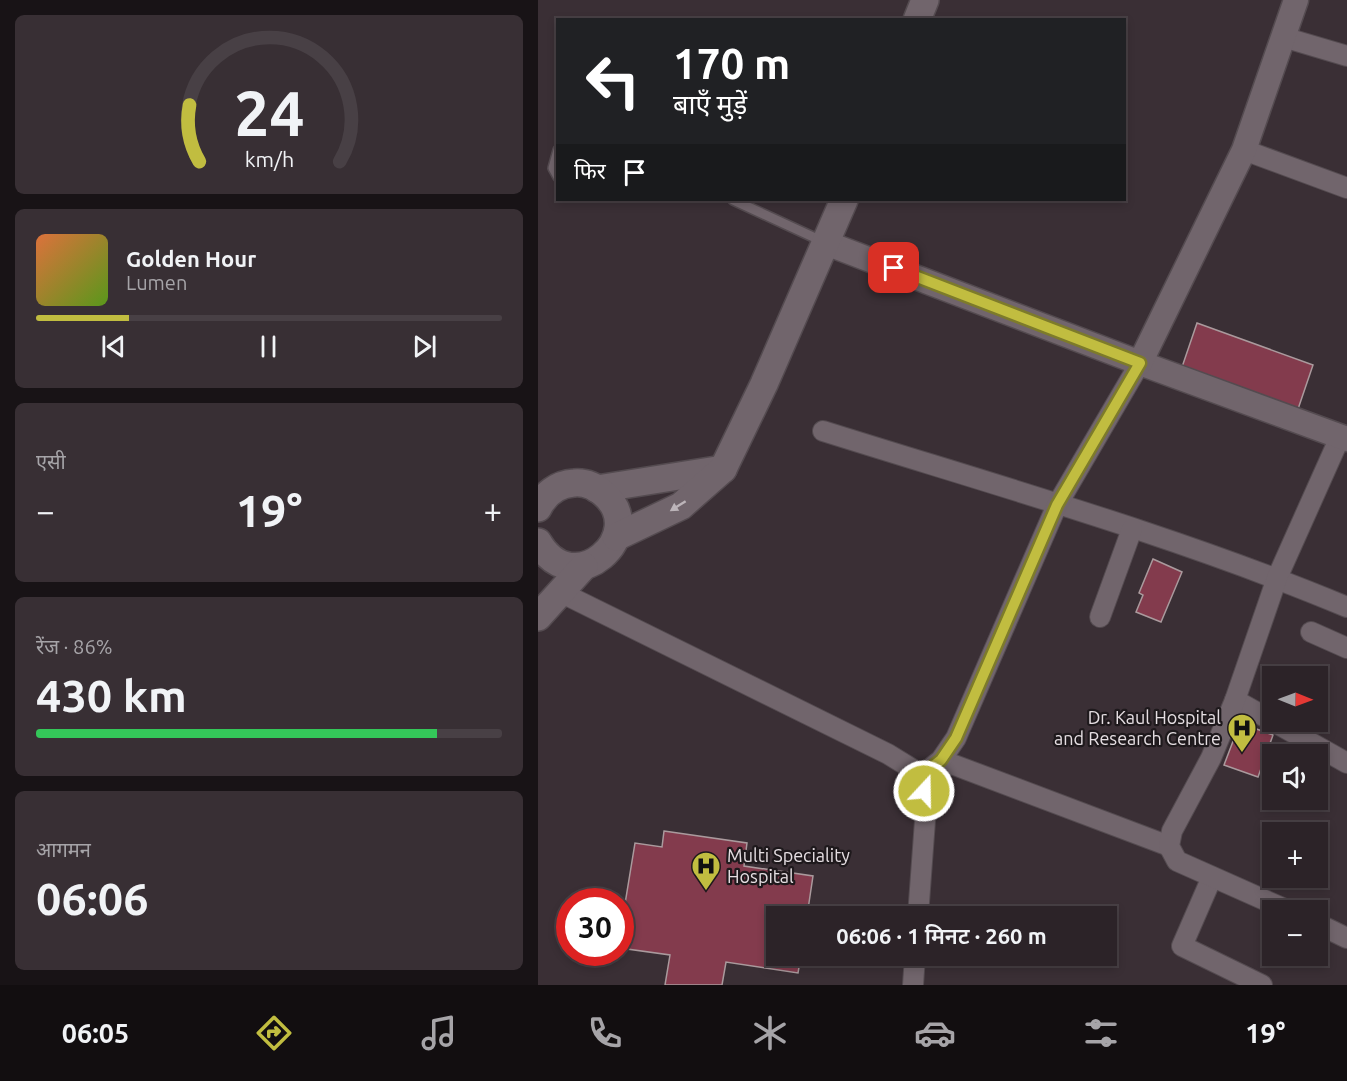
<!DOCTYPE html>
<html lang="hi">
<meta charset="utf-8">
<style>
body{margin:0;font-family:Ubuntu,"Noto Sans Devanagari",sans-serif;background:#382f34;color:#f1f3f6;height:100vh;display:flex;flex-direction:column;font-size:22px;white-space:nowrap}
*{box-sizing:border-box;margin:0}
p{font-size:20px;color:#a6a4a8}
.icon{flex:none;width:33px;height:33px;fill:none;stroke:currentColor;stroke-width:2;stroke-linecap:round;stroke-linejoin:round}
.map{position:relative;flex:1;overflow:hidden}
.drawer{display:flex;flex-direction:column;gap:15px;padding:15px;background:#181316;width:538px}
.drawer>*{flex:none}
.guide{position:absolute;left:18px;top:18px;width:570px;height:183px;border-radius:0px;box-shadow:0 3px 9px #0003,0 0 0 2px #484045;background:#202124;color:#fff;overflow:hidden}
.needle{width:39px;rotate:91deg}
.tools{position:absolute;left:724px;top:666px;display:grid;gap:12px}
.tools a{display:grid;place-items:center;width:66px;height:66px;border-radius:0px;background:#2c2328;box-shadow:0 3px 9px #0003,0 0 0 2px #484045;font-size:30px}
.speed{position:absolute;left:18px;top:888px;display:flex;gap:12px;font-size:30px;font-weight:700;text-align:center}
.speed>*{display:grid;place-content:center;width:78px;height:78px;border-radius:50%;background:#2c2328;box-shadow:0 3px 9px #0003,0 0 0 2px #484045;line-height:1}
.speed .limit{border:9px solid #d22;background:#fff;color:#111}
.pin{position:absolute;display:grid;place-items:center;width:51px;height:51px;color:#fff;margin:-26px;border-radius:12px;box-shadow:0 3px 9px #0006}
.me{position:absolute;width:66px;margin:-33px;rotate:21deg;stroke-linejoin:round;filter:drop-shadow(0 0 4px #0008)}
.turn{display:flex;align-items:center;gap:21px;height:126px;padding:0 18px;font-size:27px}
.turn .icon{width:78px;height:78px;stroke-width:2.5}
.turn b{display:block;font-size:42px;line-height:51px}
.then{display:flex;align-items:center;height:57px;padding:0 18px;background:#0003;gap:12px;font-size:22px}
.big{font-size:45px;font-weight:600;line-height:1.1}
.drawer .widget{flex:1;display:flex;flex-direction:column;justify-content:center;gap:9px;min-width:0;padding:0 21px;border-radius:9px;background:#382f34}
.drawer .dial{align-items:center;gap:0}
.dial svg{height:156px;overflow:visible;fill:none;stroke:#484045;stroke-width:7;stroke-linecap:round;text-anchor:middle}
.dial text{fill:#f1f3f6;stroke:none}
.song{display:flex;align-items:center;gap:18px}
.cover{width:72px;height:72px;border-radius:9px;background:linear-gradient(135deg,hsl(20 70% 55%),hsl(90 70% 35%))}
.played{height:6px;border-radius:3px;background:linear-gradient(90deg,#c1bd40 20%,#484045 20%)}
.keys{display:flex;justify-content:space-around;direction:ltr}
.heat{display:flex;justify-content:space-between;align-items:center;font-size:33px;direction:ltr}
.charge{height:9px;border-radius:4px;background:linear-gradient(90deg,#34c759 86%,#484045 0)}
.trip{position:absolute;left:228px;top:906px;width:351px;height:60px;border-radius:0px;background:#2c2328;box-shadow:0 3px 9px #0003,0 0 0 2px #484045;font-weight:600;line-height:60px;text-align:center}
.menu{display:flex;height:96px;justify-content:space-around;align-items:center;background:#120e10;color:#a6a4a8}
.menu .icon{width:42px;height:42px}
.menu .selected{color:#c1bd40}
.menu b{font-size:27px;color:#f1f3f6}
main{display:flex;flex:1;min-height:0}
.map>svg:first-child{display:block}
</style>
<main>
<section class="drawer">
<div class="widget dial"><svg viewBox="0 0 100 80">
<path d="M14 69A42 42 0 1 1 86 69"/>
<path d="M14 69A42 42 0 0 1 9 40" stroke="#c1bd40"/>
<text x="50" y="56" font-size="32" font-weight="700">24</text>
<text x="50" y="72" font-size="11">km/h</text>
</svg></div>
<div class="widget">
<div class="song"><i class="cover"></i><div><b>Golden Hour</b><p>Lumen</p></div></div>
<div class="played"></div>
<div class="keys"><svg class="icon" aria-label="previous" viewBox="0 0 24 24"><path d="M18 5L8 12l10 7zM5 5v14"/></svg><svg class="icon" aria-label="pause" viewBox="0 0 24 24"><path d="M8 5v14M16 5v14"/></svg><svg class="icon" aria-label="next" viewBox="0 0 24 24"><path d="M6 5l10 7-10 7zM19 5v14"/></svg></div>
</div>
<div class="widget"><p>एसी</p>
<div class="heat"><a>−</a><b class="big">19°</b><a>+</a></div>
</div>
<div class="widget"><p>रेंज · 86%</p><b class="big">430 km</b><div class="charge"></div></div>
<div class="widget"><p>आगमन</p><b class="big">06:06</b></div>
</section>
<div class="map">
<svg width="809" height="985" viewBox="0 0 809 985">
<rect width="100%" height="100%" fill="#3a2f35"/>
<!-- building -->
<g fill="#833b4d" stroke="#aa9a9d" stroke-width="1.5">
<polygon points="659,323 775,365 759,412 643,370"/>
<polygon points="615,559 644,572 623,622 598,612 605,595 601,593"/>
<polygon points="702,723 735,735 720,777 686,765"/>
<polygon points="126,831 209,843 206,866 275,876 269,916 238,916 238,956 263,956 260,973 188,962 184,985 127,985 132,955 82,948 82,921 84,922 97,843 124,847"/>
</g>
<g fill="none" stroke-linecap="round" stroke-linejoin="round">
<!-- service casing -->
<g stroke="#544b50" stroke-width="12">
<g id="service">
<polyline points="20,150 15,168 20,177"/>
<polyline points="195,200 286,242"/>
</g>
</g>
<!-- minor casing -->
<g stroke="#544b50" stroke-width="22">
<g id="minor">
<polyline points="745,37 809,56"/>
<polyline points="706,150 809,188"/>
<path d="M285,431c175,55 354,105 524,176"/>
<polyline points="24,593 350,754 384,775"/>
<polyline points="562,617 594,529"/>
<polyline points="773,632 809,648"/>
<polyline points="697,700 809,763"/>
<polyline points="403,760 631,846"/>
<polyline points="384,775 403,760 418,738 519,505 602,363"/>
<polyline points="674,877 644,946 724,985"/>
<polyline points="749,910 639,861 631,846 634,831 673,758 697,700 739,578 802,437"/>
<polyline points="380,916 388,807 384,775"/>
<polyline points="780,924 809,938"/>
<polyline points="375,985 377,956"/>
</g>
</g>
<!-- tertiary casing -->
<g stroke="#544b50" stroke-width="27">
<g id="tertiary">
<polyline points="288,243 602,363 809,439"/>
<polyline points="602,363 706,150 758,0"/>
</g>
</g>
<!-- secondary casing -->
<g stroke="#544b50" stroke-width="30">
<g id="secondary">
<polyline points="379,20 387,0"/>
<polyline points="59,489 185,469"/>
<path d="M0,508c7,-14 19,-24 36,-25 11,-1 21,3 30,11 46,40 -30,110 -66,48"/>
<polyline points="78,537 143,506 185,469 226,384 306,200"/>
<polyline points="0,617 46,566"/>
</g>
</g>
<!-- service -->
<use href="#service" stroke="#71656c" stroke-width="9"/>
<!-- minor -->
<use href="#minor" stroke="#71656c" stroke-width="20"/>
<!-- tertiary -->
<use href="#tertiary" stroke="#71656c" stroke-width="24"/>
<!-- secondary -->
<use href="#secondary" stroke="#71656c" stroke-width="27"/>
</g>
<!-- one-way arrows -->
<defs><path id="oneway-solid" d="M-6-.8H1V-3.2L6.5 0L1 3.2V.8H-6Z" transform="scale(1.5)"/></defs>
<use fill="#bcb4b9" href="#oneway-solid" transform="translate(140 506) rotate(148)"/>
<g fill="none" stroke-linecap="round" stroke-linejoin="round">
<!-- route casing -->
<g stroke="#7d7b2a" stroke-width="15">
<polyline id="route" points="356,268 602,363 519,505 418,738 403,760 384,775 386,791"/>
</g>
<!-- route -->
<use href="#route" stroke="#c1bd40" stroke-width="10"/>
</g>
<!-- icons -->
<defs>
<g id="hospital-pin" transform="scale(1.5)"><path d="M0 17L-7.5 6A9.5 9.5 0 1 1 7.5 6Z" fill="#c1bd40" stroke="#1e191c"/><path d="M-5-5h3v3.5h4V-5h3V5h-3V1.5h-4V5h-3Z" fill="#111"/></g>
</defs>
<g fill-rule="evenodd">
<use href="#hospital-pin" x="704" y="728"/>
<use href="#hospital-pin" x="168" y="866"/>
</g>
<g text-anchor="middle" stroke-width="4.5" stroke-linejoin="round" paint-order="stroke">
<!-- poi labels -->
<g font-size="18" fill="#e5dee2" stroke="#1e191c" text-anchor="end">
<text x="683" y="724">Dr. Kaul Hospital<tspan x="683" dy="21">and Research Centre</tspan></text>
<text x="189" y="862" text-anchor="start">Multi Speciality<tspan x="189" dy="21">Hospital</tspan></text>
</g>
</g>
</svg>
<div class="tools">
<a><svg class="needle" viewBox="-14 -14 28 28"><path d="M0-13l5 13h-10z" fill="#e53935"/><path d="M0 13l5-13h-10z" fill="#a6a4a8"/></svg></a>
<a><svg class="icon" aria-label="sound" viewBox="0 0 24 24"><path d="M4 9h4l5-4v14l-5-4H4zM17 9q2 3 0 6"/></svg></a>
<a>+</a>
<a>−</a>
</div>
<div class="speed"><div class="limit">30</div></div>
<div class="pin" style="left:356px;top:268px;background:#d93025"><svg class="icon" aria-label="arrive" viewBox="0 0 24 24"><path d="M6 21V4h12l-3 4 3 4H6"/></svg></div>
<svg class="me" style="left:386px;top:791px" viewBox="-20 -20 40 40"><circle r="17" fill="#c1bd40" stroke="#fff" stroke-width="3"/><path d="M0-11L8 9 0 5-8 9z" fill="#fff"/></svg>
<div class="trip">06:06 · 1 मिनट · 260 m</div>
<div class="guide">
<div class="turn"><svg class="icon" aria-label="left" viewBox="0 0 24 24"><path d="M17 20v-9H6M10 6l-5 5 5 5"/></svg><div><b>170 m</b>बाएँ मुड़ें</div></div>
<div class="then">फिर<svg class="icon" aria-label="arrive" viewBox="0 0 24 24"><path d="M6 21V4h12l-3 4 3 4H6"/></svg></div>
</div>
</div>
</main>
<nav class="menu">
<b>06:05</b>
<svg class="icon selected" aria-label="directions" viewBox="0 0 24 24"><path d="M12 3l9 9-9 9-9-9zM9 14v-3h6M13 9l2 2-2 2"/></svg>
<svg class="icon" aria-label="music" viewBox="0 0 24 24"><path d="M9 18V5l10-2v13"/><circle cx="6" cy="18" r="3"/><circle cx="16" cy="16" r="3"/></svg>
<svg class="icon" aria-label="phone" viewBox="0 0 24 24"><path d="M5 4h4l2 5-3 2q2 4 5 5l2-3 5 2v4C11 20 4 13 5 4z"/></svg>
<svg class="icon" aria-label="climate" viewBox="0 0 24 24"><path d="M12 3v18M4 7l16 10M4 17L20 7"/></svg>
<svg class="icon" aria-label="car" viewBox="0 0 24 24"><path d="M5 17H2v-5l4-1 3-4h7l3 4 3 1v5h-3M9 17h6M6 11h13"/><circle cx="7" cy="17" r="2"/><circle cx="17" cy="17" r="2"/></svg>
<svg class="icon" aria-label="filters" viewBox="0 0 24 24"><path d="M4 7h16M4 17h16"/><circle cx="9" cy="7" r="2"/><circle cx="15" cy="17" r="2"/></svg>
<b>19°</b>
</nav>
